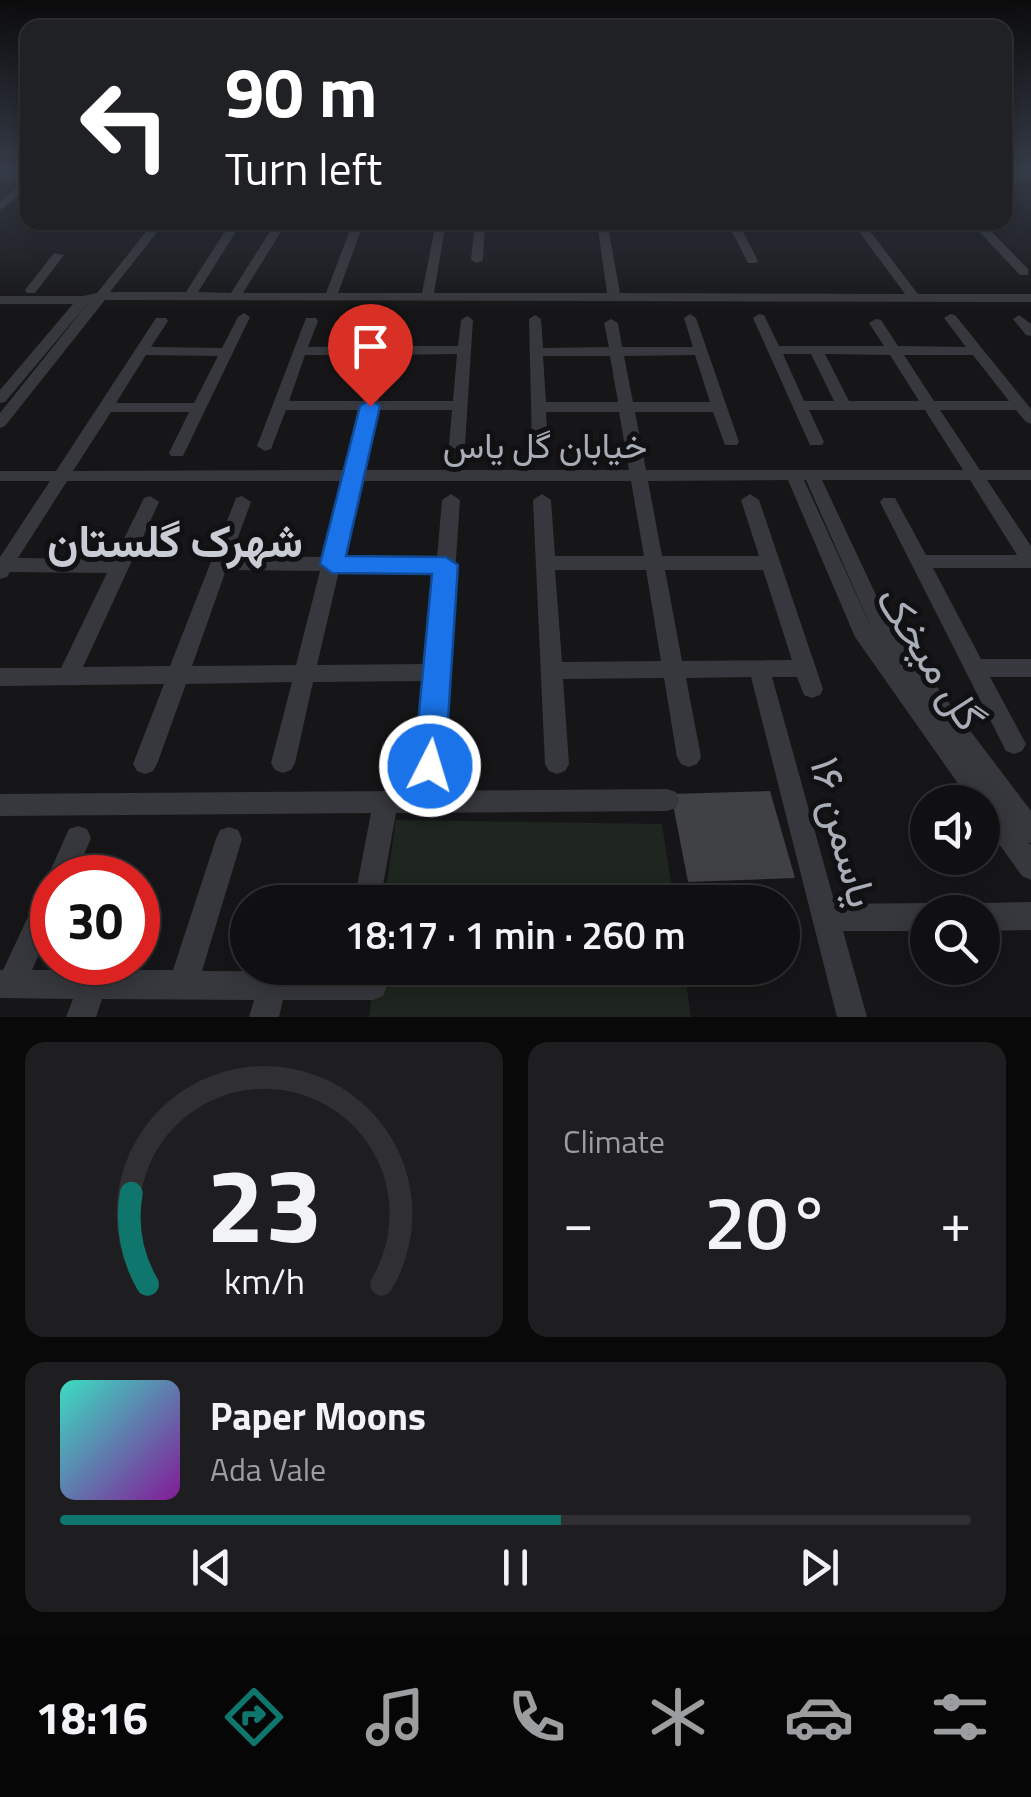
<!DOCTYPE html>
<meta charset="utf-8">
<style>
body{margin:0;font-family:"Titillium Web",Vazirmatn,sans-serif;background:#1e1e20;color:#f1f3f6;height:100vh;display:flex;flex-direction:column;font-size:38px;white-space:nowrap}
*{box-sizing:border-box;margin:0}
p{font-size:32px;color:#9c9d9f}
.icon{flex:none;width:55px;height:55px;fill:none;stroke:currentColor;stroke-width:2;stroke-linecap:round;stroke-linejoin:round}
.map{position:relative;height:1017px;overflow:hidden}
.details{display:flex;flex-direction:column;gap:25px;padding:25px;background:#09090a;flex:1}
.details>*{flex:none}
.guide{position:absolute;left:20px;top:20px;width:992px;height:210px;border-radius:20px;box-shadow:0 5px 25px #0003,0 0 0 2px #303032;background:#202124;color:#fff;overflow:hidden}
.controls{position:absolute;left:910px;top:785px;display:grid;gap:20px}
.controls a{display:grid;place-items:center;width:90px;height:90px;border-radius:50%;background:#101012;box-shadow:0 5px 25px #0003,0 0 0 2px #303032;font-size:50px}
.speed{position:absolute;left:30px;top:855px;display:flex;gap:20px;font-size:50px;font-weight:700;text-align:center}
.speed>*{display:grid;place-content:center;width:130px;height:130px;border-radius:50%;background:#101012;box-shadow:0 5px 25px #0003,0 0 0 2px #303032;line-height:1}
.speed .limit{border:15px solid #d22;background:#fff;color:#111}
.pin{position:absolute;display:grid;place-items:center;width:85px;height:85px;color:#fff;margin:-102px -42px;border-radius:50% 50% 50% 0;rotate:-45deg;box-shadow:0 0 10px #0007}
.pin .icon{rotate:45deg}
.me{position:absolute;width:110px;margin:-55px;rotate:5deg;stroke-linejoin:round;filter:drop-shadow(0 0 8px #0008)}
.turn{display:flex;align-items:center;gap:35px;height:210px;padding:0 40px;font-size:45px}
.turn .icon{width:130px;height:130px;stroke-width:2.5}
.turn b{display:block;font-size:70px;line-height:85px}
.big{font-size:75px;font-weight:600;line-height:1.1}
.details .widget{flex:1;display:flex;flex-direction:column;justify-content:center;gap:15px;min-width:0;padding:0 35px;border-radius:20px;background:#1e1e20}
.details .dial{align-items:center;gap:0}
.dial svg{height:260px;overflow:visible;fill:none;stroke:#303032;stroke-width:7;stroke-linecap:round;text-anchor:middle}
.dial text{fill:#f1f3f6;stroke:none}
.song{display:flex;align-items:center;gap:30px}
.cover{width:120px;height:120px;border-radius:15px;background:linear-gradient(135deg,hsl(170 70% 55%),hsl(290 70% 35%))}
.played{height:10px;border-radius:5px;background:linear-gradient(90deg,#0f766e 55%,#303032 55%)}
.keys{display:flex;justify-content:space-around;direction:ltr}
.heat{display:flex;justify-content:space-between;align-items:center;font-size:55px;direction:ltr}
.details .tiles{flex:1;display:grid;gap:25px;grid-template-columns:1fr 1fr}
.widget:last-child{grid-column:span 2}
.trip{position:absolute;left:230px;top:885px;width:570px;height:100px;border-radius:50px;background:#101012;box-shadow:0 5px 25px #0003,0 0 0 2px #303032;font-weight:600;line-height:100px;text-align:center}
.tab-bar{display:flex;height:160px;justify-content:space-around;align-items:center;background:#060607;color:#9c9d9f}
.tab-bar .icon{width:70px;height:70px}
.tab-bar .on{color:#0f766e}
.tab-bar b{font-size:45px;color:#f1f3f6}
.map>svg:first-child{display:block}
</style>
<div class="map">
<svg width="1031" height="1017" viewBox="0 0 1031 1017">
<rect width="100%" height="100%" fill="#161618"/>
<!-- green -->
<g fill="#1e261f">
<polygon points="396,820 662,824 674,902 384,902"/>
<polygon points="375,968 684,968 691,1017 369,1017"/>
</g>
<!-- building -->
<polygon fill="#404145" points="770,791 795,878 688,882 671,794"/>
<g fill="none" stroke-linecap="round" stroke-linejoin="round">
<!-- minor -->
<g fill="#37383d" fill-rule="evenodd">
<polygon points="1031,173 1031,179 1005,180 1005,174"/>
<polygon points="0,175 28,175 28,188 0,210 0,202 25,181 0,181"/>
<polygon points="154,222 165,222 110,292 186,292 231,222 242,222 198,292 231,293 276,222 287,222 243,293 326,293 353,222 364,222 338,293 422,293 436,222 446,222 434,293 607,293 597,222 607,222 620,293 905,294 852,222 863,222 918,294 1031,294 1031,302 105,300 5,426 0,428 0,413 89,302 5,402 0,403 0,390 73,304 0,304 0,296 83,296 97,293"/>
<polygon points="475,222 485,222 483,260 477,263 471,260"/>
<polygon points="727,222 738,222 758,261 756,263 748,263"/>
<polygon points="970,222 982,222 1028,269 1028,275 1020,275"/>
<polygon points="54,253 64,255 35,293 27,293 25,290"/>
<path d="M244,313l6,4 -67,139h-12l-2,-3 20,-41h-78l-38,59 273,-1 15,-60h-75l-15,39 -6,2 -8,-5 49,-128h10l2,3 -10,26 69,-1 6,-25 7,-4 7,4 -6,25h67l3,-26 6,-4 6,4 -8,125 -8,5 -8,-5 3,-35h-76l-14,60h267l-10,-58h-73l2,32 -8,5 -8,-5 -3,-125 6,-4 6,4 2,29 66,-1 -5,-24 7,-4 7,4 4,24h71l-9,-29 6,-4 6,4 43,124 -2,3h-12l-12,-33h-78l11,58h317l-38,-60h-116l15,32 -2,3h-12l-57,-127 6,-4 5,1 15,31h105l-15,-23 7,-4 5,1 17,26 68,1 -22,-29 6,-4 5,1 76,94v15l-5,-2 -10,-12h-76l40,60h51v10h-44l44,66v22h-98l48,91h50v18h-41l36,67 -4,7 -8,3 -8,-3 -126,-249 3,-4h12l31,57h91l-47,-75h-148l68,145 141,186v32l-3,-1 3,3v35l-9,-4 -40,-56v-18h-11l-116,-165 -67,-157 -140,1 14,75h97l-18,-56 9,-6 9,6 64,189 -3,6 -8,3 -8,-3 -7,-18h-25l63,227 93,-1 10,4 2,5h-12v19h-85l24,86h-30l-86,-340 -65,1 15,79 -4,7 -8,3 -8,-3 -4,-7 -13,-79 -101,1 6,85 -4,7 -8,3 -8,-3 -4,-7 -12,-264 9,-6 9,6 4,56h89l-13,-75h-271l-18,76 95,1 5,-58 9,-6 9,6 -18,266 -4,7 -8,3 -8,-3 -4,-7 8,-85 -113,1 -18,81 -4,7 -8,3 -8,-3 -4,-7 21,-81 -106,2 -29,80 -4,7 -8,3 -8,-3 -4,-7 31,-80 -164,2v-18h61l46,-95 -97,-1 -3,5 -7,2v-22l50,-76h-50v-10h56l100,-153h10l2,3 -17,26 71,1 16,-31zM457,354l-4,47h-75l11,-46zM783,354h28l23,47h-30zM825,354l65,1 29,46h-70zM146,355l72,1 -24,47h-78zM305,355h70l-12,46h-74zM695,355l15,47h-77l-9,-46zM904,355h69l36,46h-75zM543,356h67l8,46h-72zM804,480h2l66,149 -1,-2zM67,481h276l-20,76 -92,-1 20,-54 -9,-6 -6,2 -66,168 -87,1 76,-165 -9,-6 -6,2 -30,61 -96,-1zM226,570l94,1 -24,94 -104,1zM555,570h91l15,91 -99,1zM665,570h98l29,90 -110,1zM339,571l97,1 -9,92 -110,1z"/>
<polygon points="1019,315 1031,324 1031,336 1026,335 1013,319"/>
<polygon points="667,789 676,792 679,800 676,808 667,811 396,813 380,902 354,902 371,813 0,816 0,794"/>
<polygon points="78,826 87,829 91,838 74,878 52,878 52,924 32,970 173,970 216,839 220,830 229,827 238,830 242,839 202,971 373,972 383,976 387,986 383,996 373,1000 283,1000 279,1017 249,1017 254,1000 102,999 96,1017 66,1017 73,999 0,998 0,970 3,970 43,885 49,882 47,878 69,829"/>
<polygon points="1031,902 1031,930 982,931 982,912 970,912 972,907 982,903"/>
</g>
</g>
<!-- sky -->
<linearGradient id="sky" x2="0" y2="1"><stop stop-color="#0c0c0d"/><stop offset="0.54" stop-color="#363c48"/><stop offset="1" stop-color="#363c48" stop-opacity="0"/></linearGradient>
<rect width="1031" height="312" fill="url(#sky)"/>
<!-- route -->
<polygon fill="#1a73e8" stroke="#114b97" stroke-width="2.5" points="370,400 380,406 346,556 446,557 458,565 445,766 441,776 430,780 419,776 414,766 432,574 332,573 320,564 360,406"/>
<g text-anchor="middle" stroke-width="10" stroke-linejoin="round" paint-order="stroke">
<!-- street labels -->
<g font-size="35" fill="#a8adb8" stroke="#111113">
<text x="545" y="458">خیابان گل یاس</text>
</g>
<!-- near-street labels -->
<g font-size="42" fill="#a8adb8" stroke="#111113">
<text transform="translate(931 658) rotate(57)" y="15">گل میخک</text>
<text transform="translate(844 832) rotate(75)" y="15">یاسمن ۱۶</text>
</g>
<!-- district labels -->
<g font-size="45" font-weight="bold" fill="#c9ccd4" stroke="#111113">
<text x="175" y="557">شهرک گلستان</text>
</g>
</g>
</svg>
<div class="controls">
<a><svg class="icon" aria-label="sound" viewBox="0 0 24 24"><path d="M4 9h4l5-4v14l-5-4H4zM17 9q2 3 0 6"/></svg></a>
<a><svg class="icon" aria-label="search" viewBox="0 0 24 24"><circle cx="10" cy="10" r="6"/><path d="M15 15l6 6"/></svg></a>
</div>
<div class="speed"><div class="limit">30</div></div>
<div class="pin" style="left:370px;top:406px;background:#d93025"><svg class="icon" aria-label="arrive" viewBox="0 0 24 24"><path d="M6 21V4h12l-3 4 3 4H6"/></svg></div>
<svg class="me" style="left:430px;top:766px" viewBox="-20 -20 40 40"><circle r="17" fill="#1a73e8" stroke="#fff" stroke-width="3"/><path d="M0-11L8 9 0 5-8 9z" fill="#fff"/></svg>
<div class="trip">18:17 · 1 min · 260 m</div>
<div class="guide">
<div class="turn"><svg class="icon" aria-label="left" viewBox="0 0 24 24"><path d="M17 20v-9H6M10 6l-5 5 5 5"/></svg><div><b>90 m</b>Turn left</div></div>
</div>
</div>
<section class="details">
<div class="tiles">
<div class="widget dial"><svg viewBox="0 0 100 80">
<path d="M14 69A42 42 0 1 1 86 69"/>
<path d="M14 69A42 42 0 0 1 9 41" stroke="#0f766e"/>
<text x="50" y="56" font-size="32" font-weight="700">23</text>
<text x="50" y="72" font-size="11">km/h</text>
</svg></div>
<div class="widget"><p>Climate</p>
<div class="heat"><a>−</a><b class="big">20°</b><a>+</a></div>
</div>
<div class="widget">
<div class="song"><i class="cover"></i><div><b>Paper Moons</b><p>Ada Vale</p></div></div>
<div class="played"></div>
<div class="keys"><svg class="icon" aria-label="previous" viewBox="0 0 24 24"><path d="M18 5L8 12l10 7zM5 5v14"/></svg><svg class="icon" aria-label="pause" viewBox="0 0 24 24"><path d="M8 5v14M16 5v14"/></svg><svg class="icon" aria-label="next" viewBox="0 0 24 24"><path d="M6 5l10 7-10 7zM19 5v14"/></svg></div>
</div>
</div>
</section>
<nav class="tab-bar">
<b>18:16</b>
<svg class="icon on" aria-label="directions" viewBox="0 0 24 24"><path d="M12 3l9 9-9 9-9-9zM9 14v-3h6M13 9l2 2-2 2"/></svg>
<svg class="icon" aria-label="music" viewBox="0 0 24 24"><path d="M9 18V5l10-2v13"/><circle cx="6" cy="18" r="3"/><circle cx="16" cy="16" r="3"/></svg>
<svg class="icon" aria-label="phone" viewBox="0 0 24 24"><path d="M5 4h4l2 5-3 2q2 4 5 5l2-3 5 2v4C11 20 4 13 5 4z"/></svg>
<svg class="icon" aria-label="climate" viewBox="0 0 24 24"><path d="M12 3v18M4 7l16 10M4 17L20 7"/></svg>
<svg class="icon" aria-label="car" viewBox="0 0 24 24"><path d="M5 17H2v-5l4-1 3-4h7l3 4 3 1v5h-3M9 17h6M6 11h13"/><circle cx="7" cy="17" r="2"/><circle cx="17" cy="17" r="2"/></svg>
<svg class="icon" aria-label="filters" viewBox="0 0 24 24"><path d="M4 7h16M4 17h16"/><circle cx="9" cy="7" r="2"/><circle cx="15" cy="17" r="2"/></svg>
</nav>
